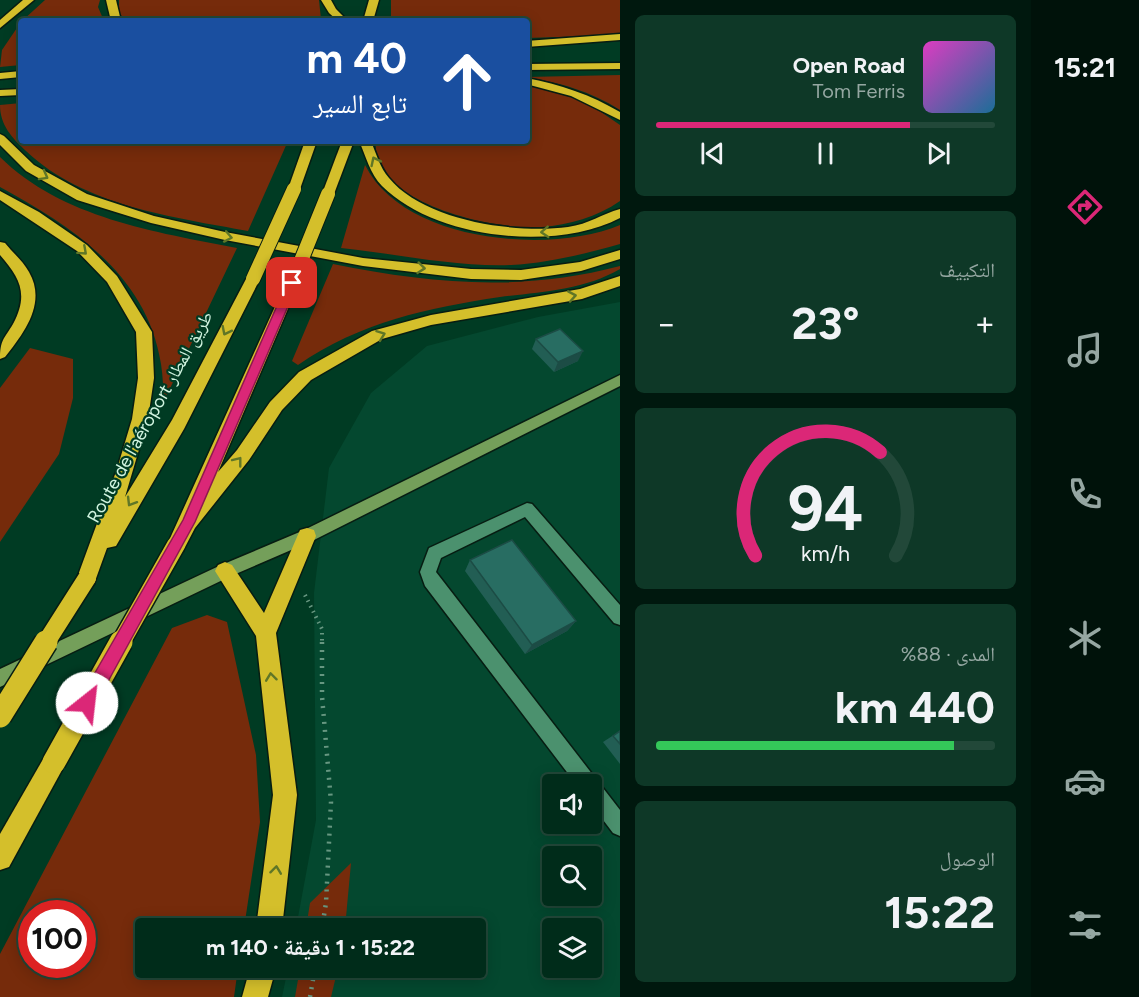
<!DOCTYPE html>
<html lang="ar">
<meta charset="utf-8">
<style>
body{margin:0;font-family:Figtree,"Noto Naskh Arabic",sans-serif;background:#0e3827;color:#f1f3f6;direction:rtl;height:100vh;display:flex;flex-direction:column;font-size:22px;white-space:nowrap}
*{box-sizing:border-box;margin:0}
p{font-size:20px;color:#95a7a2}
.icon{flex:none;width:33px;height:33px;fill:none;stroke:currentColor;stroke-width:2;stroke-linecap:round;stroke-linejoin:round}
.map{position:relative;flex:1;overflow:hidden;direction:ltr}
.details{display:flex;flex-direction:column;gap:15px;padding:15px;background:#00180e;width:411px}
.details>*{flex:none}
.top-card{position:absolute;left:18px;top:18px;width:512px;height:126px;border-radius:6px;box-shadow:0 3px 15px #0003,0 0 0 2px #224839;direction:rtl;background:#1a4fa0;color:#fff;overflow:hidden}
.tools{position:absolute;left:542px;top:774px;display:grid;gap:12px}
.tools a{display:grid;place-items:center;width:60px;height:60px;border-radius:6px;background:#002c1a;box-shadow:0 3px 15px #0003,0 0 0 2px #224839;font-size:30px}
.speed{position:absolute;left:18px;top:900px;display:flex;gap:12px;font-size:30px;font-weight:700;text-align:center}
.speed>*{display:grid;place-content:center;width:78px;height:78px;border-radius:50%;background:#002c1a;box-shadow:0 3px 15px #0003,0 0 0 2px #224839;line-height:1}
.speed .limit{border:9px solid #d22;background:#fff;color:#111}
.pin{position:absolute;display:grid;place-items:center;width:51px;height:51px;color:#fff;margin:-26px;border-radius:12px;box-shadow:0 3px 9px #0006}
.me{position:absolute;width:66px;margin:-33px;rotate:29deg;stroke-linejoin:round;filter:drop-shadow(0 0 4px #0008)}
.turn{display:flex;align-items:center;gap:21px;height:126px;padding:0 24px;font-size:27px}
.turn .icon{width:78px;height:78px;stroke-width:2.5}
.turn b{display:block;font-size:42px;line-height:51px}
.big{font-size:45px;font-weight:700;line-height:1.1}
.details .widget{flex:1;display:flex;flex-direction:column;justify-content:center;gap:9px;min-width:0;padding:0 21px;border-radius:9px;background:#0e3827}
.details .dial{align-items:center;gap:0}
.dial svg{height:156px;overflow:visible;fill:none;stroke:#224839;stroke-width:7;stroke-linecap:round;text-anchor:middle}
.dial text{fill:#f1f3f6;stroke:none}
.song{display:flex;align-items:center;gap:18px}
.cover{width:72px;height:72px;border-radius:9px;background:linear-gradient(135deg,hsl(310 70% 55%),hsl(200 70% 35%))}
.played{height:6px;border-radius:3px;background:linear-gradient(90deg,#db2777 75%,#224839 75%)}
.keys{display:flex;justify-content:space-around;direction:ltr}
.heat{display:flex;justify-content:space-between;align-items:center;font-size:33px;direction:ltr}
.charge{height:9px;border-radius:4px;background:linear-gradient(90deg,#34c759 88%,#224839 0)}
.trip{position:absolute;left:135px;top:918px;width:351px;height:60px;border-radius:6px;background:#002c1a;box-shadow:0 3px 15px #0003,0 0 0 2px #224839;font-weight:700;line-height:60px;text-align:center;direction:rtl}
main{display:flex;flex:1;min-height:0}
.tabs{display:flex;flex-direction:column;width:108px;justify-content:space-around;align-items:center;background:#00120a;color:#95a7a2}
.tabs .icon{width:42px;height:42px}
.tabs .selected{color:#db2777}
.tabs b{font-size:27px;color:#f1f3f6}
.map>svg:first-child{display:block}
</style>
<main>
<nav class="tabs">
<b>15:21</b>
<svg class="icon selected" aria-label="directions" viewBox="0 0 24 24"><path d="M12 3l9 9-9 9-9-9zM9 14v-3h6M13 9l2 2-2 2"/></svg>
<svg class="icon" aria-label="music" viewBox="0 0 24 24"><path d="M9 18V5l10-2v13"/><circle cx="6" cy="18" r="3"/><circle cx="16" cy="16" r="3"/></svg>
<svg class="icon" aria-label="phone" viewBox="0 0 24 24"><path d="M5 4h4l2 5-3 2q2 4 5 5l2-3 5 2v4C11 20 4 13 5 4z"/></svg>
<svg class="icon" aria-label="climate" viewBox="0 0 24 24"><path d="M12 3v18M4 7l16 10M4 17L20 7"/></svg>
<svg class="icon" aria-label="car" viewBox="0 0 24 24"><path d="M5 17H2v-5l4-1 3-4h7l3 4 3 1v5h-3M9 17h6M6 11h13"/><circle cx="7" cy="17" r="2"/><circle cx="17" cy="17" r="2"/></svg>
<svg class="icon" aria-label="filters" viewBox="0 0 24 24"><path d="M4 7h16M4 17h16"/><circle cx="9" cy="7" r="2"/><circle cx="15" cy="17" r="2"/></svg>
</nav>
<section class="details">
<div class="widget">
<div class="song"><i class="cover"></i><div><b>Open Road</b><p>Tom Ferris</p></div></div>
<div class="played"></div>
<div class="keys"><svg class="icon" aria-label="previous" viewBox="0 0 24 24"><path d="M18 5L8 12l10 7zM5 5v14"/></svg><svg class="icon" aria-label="pause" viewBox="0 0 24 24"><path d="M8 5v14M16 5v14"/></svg><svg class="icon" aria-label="next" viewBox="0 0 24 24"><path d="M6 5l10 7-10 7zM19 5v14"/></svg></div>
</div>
<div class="widget"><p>التكييف</p>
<div class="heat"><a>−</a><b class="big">23°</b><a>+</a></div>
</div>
<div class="widget dial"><svg viewBox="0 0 100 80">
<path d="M14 69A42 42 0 1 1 86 69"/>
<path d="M14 69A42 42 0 0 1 78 16" stroke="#db2777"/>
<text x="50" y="56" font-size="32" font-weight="700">94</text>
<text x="50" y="72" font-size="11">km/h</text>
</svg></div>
<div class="widget"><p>المدى · 88%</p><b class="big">440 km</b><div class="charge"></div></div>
<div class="widget"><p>الوصول</p><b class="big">15:22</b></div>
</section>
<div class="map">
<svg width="620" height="997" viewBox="0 0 620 997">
<rect width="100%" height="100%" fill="#003b23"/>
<!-- built -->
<path fill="#04482f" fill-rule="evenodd" d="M620,302v695h-338l6,-29h188v-40h-180l20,-108 -2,-227 15,-125 42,-75 56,-47 111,-29zM552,784h39v40h-39zM552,856h39v40h-39zM552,928h39v40h-39z"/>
<!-- green -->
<g fill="#762b0b" fill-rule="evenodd">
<polygon points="45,0 100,0 98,7 104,21 22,21"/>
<polygon points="119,0 319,0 321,19 320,21 125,21 119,12"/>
<polygon points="391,0 620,0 620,35 527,38 526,21 391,21"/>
<polygon points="21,22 21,65 0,67 2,50"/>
<path d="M620,75v35c-30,-19 -59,-27 -94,-33z"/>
<path d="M527,85l58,16 35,24v76c-23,16 -51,24 -78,26 -46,4 -172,-23 -166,-86h150z"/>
<path d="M21,103v38h267l-40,90c-75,-14 -164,-25 -222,-80 -14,-13 -26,-26 -26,-46z"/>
<path d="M0,157c62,61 155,75 237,91l-73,153c-1,-12 -1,-25 -3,-37 -14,-89 -88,-137 -161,-177z"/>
<path d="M365,165c38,77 184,90 255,60v19c-35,10 -72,19 -109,21 -57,2 -113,-11 -170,-17z"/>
<path d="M333,264c99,20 188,28 287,2v3c-36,21 -79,23 -120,28 -72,11 -140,25 -202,68l-6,-4z"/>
<polygon points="30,348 73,359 73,398 59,454 0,542 0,388"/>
<path d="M207,615l20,7 29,133 4,67 -16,106h-98v40h92l-4,29h-234v-43l172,-326zM32,914h50v50h-50z"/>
<polygon points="351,863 345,928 306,928 310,903"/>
<polygon points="300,968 338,968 331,997 295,997"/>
</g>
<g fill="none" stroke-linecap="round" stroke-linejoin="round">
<!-- lane casing -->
<g stroke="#071d12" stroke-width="3">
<polygon id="lane" points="527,503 532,504 620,605 620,625 614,623 525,517 441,558 436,572 620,810 620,836 613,833 591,804 591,784 576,784 425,586 420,572 429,548"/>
</g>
<!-- secondary casing -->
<g stroke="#071d12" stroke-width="3">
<polygon id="secondary" points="620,375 620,386 312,541 231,576 0,687 0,669 219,566 302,531"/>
</g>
<!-- highway casing -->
<g stroke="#071d12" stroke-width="3">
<g id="highway">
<polygon points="23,0 34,0 0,28 0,20"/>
<polygon points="106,0 116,0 121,21 111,21"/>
<polygon points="321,0 331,0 336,9 346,19 344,21 338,21 329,13"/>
<polygon points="369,0 379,0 373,21 363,21"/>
<polygon points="620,34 620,40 526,47 526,41"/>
<polygon points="620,63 620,69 526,70 526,64"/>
<polygon points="21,71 21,77 0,79 0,73"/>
<path d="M526,78c34,6 65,17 94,34v8l-49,-24 -45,-12z"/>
<polygon points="21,89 21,95 0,96 0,90"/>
<polygon points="0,134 4,136 34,165 87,194 154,216 225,232 363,258 471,269 521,270 580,262 620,250 620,259 581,271 521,280 471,279 363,266 225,240 151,223 77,200 26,171 0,145"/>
<polygon points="305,141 317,141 300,189 298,192 290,192 288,189"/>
<polygon points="342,141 354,141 334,194 328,198 324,197 322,194"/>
<path d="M359,141h12c5,12 9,27 18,37 35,43 127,56 179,49 21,-3 34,-13 52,-18v9c-65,34 -185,21 -238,-32 -12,-12 -16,-30 -23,-45z"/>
<polygon points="0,191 39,212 87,245 117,276 152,332 154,378 148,419 125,497 172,420 246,279 253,274 260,279 184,429 116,546 107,548 94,584 87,587 80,584 77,578 117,469 132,419 138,378 136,332 107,282 77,251 0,200"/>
<path d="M0,242l5,1c8,10 18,18 24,29 18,31 -5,61 -24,85l-5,2c0,-19 4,-20 13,-35 16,-30 7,-46 -13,-69z"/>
<polygon points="620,276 620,286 582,299 431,325 382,339 311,380 282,410 249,460 195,528 183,551 176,553 169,551 167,545 287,280 297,280 299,283 218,472 237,450 270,402 299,372 372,331 431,315 580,289"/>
<polygon points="307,528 314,530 316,536 276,633 297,795 282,928 256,928 273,795 256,636 215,571 218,565 225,562 232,565 264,613 300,530"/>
<polygon points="54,751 62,754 65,762 62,770 9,867 0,870 0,834 46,754"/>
<polygon points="250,968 276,968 268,997 242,997"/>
</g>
</g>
<!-- path-far1 -->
<polyline stroke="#679781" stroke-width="4" stroke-dasharray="1.5 4.5" stroke-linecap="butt" points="305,595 322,629 322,644"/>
<!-- path -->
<g stroke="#679781" stroke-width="4.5" stroke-dasharray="2 6" stroke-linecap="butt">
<polyline points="322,642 322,696 331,802 326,903 322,928"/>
<polyline points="310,997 315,968"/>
</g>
<!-- lane -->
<use href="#lane" fill="#4b916e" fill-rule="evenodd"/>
<!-- secondary -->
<use href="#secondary" fill="#749f5a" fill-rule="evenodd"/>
<!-- highway -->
<use href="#highway" fill="#d4bf2b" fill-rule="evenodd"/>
<!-- highway-bridge-far2 casing -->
<g stroke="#071d12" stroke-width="16" stroke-linecap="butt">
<g id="highway-bridge-far2">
<polyline points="253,279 294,189"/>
<polyline points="292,283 328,194"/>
</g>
</g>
<!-- highway-bridge-far1 casing -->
<g stroke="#071d12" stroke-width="21" stroke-linecap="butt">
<g id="highway-bridge-far1">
<polyline points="45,644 87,578"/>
<polyline points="120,644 176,545"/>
</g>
</g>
<!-- highway-bridge casing -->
<g stroke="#071d12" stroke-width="26" stroke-linecap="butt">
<g id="highway-bridge">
<polyline points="0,716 46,642"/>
<polyline points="54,762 121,642"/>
</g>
</g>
<!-- highway-bridge-far2 -->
<use href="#highway-bridge-far2" stroke="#d4bf2b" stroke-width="14"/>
<!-- highway-bridge-far1 -->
<use href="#highway-bridge-far1" stroke="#d4bf2b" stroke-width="18"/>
<!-- highway-bridge -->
<use href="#highway-bridge" stroke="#d4bf2b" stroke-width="23"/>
</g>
<!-- wall -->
<g fill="#225e54">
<polygon points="536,339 578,361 554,372 532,349"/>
<polygon points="470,560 576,621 567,631 525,654 465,571"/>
<polygon points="620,731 620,764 603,742"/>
</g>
<!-- shaded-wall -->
<g fill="#1c4c45">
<polygon points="583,351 578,361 554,372 558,362"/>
<polygon points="576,621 567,631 525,654 532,645"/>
</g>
<!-- building -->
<g fill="#286d62" stroke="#1c4c45" stroke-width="1.5">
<polygon points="560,329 583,351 558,362 536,339"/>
<polygon points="512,540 576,621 532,645 470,560"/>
<polygon points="620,731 620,744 613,736"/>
</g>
<!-- one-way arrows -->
<defs><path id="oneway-chevron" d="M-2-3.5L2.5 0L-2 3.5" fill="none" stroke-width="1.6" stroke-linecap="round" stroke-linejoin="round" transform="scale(1.5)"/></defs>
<g stroke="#5f7627">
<use href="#oneway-chevron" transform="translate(375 161) rotate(-116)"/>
<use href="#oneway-chevron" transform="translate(44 176) rotate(29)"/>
<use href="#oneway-chevron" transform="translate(545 232) rotate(177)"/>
<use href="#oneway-chevron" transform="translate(228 237) rotate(11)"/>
<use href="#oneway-chevron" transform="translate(83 251) rotate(42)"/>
<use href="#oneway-chevron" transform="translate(421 268) rotate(6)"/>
<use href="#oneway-chevron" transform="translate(572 296) rotate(-10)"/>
<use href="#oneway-chevron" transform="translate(226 331) rotate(117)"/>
<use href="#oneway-chevron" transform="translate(381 335) rotate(-20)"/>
<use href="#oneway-chevron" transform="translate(238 461) rotate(-52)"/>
<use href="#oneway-chevron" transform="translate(131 502) rotate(121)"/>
<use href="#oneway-chevron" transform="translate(271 677) rotate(-97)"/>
<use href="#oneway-chevron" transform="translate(276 870) rotate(-83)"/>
</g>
<!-- route -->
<polygon fill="#db2777" stroke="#8e194d" stroke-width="1.5" points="292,279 298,283 195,522 93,709 87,711 81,709 79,703 81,697 183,520 287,283"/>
<g text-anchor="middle" stroke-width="4.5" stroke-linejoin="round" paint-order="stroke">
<!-- street labels -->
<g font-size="18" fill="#d1f4e0" stroke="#003b23">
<text transform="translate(150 417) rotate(-61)" y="6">Route de l'aéroport طريق المطار</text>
</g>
</g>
</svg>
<div class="tools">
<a><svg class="icon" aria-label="sound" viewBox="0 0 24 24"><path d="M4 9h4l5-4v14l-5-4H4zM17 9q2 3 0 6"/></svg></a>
<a><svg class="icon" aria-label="search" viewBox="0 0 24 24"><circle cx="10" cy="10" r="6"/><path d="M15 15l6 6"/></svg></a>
<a><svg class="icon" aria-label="layers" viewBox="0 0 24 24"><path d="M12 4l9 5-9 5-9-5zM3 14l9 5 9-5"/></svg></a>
</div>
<div class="speed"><div class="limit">100</div></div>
<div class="pin" style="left:292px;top:283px;background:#d93025"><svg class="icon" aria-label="arrive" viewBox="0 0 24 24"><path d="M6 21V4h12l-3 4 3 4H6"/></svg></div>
<svg class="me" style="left:87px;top:703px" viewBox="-20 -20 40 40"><circle r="19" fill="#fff"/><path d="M0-13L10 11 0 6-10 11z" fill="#db2777"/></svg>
<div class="trip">15:22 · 1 دقيقة · 140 m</div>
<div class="top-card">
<div class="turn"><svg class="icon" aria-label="ahead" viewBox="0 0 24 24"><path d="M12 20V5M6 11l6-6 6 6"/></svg><div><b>40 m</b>تابع السير</div></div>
</div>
</div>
</main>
